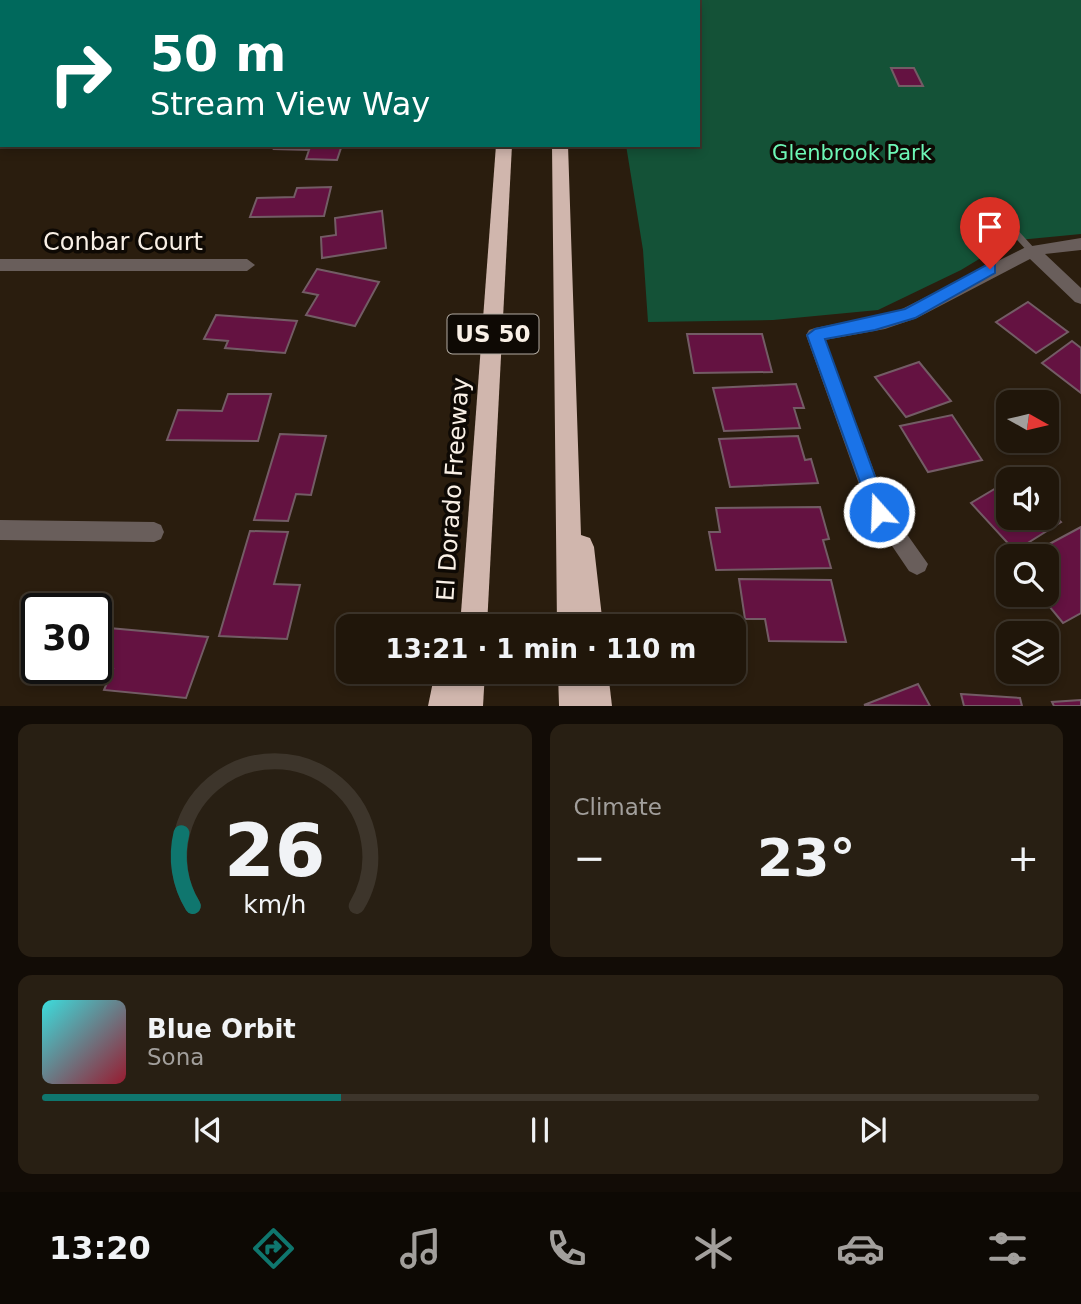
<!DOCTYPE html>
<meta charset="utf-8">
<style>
body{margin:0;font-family:"DejaVu Sans",sans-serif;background:#281f13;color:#f1f3f6;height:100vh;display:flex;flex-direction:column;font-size:26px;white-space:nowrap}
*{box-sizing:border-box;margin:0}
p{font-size:23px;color:#a29f9c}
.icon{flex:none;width:38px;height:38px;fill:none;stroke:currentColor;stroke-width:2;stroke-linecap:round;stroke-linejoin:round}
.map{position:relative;height:706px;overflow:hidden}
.sheet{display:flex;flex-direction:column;gap:18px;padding:18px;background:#120c06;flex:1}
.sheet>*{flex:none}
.guide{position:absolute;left:0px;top:0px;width:700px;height:147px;box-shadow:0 4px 10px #0003,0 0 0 2px #3d352b;background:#00695c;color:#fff;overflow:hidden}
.needle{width:46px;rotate:98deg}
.tools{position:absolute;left:996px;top:390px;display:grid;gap:14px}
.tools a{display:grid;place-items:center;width:63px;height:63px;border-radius:14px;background:#20160a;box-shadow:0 4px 10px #0003,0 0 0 2px #3d352b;font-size:35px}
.speed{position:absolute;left:21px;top:593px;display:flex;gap:14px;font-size:35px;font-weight:700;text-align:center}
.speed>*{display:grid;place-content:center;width:91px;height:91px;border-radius:50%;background:#20160a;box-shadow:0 4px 10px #0003,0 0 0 2px #3d352b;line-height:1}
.speed .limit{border:4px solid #111;border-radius:10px;background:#fff;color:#111}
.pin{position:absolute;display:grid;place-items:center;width:60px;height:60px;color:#fff;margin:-72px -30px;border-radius:50% 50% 50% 0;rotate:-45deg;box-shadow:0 0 7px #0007}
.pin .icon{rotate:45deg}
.me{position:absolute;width:77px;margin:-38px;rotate:340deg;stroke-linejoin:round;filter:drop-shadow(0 0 5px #0008)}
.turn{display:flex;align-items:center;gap:24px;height:147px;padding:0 35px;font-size:32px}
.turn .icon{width:91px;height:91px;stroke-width:2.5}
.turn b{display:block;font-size:49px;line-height:60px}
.big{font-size:52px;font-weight:600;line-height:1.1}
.sheet .tile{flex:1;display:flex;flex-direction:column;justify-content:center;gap:10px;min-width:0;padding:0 24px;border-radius:14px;background:#281f13}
.sheet .dial{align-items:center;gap:0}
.dial svg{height:182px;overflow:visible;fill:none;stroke:#3d352b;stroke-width:7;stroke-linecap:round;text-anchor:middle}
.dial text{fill:#f1f3f6;stroke:none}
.song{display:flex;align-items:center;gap:21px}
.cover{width:84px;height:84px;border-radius:10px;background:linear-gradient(135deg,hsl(180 70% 55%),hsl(350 70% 35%))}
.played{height:7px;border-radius:4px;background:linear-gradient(90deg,#0f766e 30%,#3d352b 30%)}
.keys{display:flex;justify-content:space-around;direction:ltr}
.heat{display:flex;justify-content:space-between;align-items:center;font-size:38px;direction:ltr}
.sheet .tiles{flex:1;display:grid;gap:18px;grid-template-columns:1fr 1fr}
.tile:last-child{grid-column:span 2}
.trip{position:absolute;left:336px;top:614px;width:410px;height:70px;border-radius:14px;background:#20160a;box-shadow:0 4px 10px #0003,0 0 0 2px #3d352b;font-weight:600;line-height:70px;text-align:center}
.tabs{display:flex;height:112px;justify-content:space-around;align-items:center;background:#0d0904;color:#a29f9c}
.tabs .icon{width:49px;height:49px}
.tabs .active{color:#0f766e}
.tabs b{font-size:32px;color:#f1f3f6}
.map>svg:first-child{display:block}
</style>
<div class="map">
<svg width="1081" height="706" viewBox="0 0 1081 706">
<rect width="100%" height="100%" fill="#2a1d0e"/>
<!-- green -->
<polygon fill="#145237" points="609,0 1081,0 1081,234 1009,241 961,270 878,310 773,320 648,322 643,250 626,145 698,145 698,2"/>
<!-- building -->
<g fill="#641241" stroke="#735c65" stroke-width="2">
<polygon points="891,68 914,68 923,86 899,86"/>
<polygon points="276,145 342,145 337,160 306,159 309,150 274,149"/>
<polygon points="331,187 324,216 250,217 257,198 294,197 297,188"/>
<polygon points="382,211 386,248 322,258 321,237 336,235 335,218"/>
<polygon points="317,269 379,282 355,326 306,315 318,295 303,292"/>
<polygon points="1028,302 1068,332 1036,353 996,322"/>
<polygon points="216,315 297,321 285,353 225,348 228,341 204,339"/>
<polygon points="687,334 762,334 772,372 694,373"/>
<polygon points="1072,341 1081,348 1081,393 1042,363"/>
<polygon points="919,362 951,401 906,417 875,377"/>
<polygon points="796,384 804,408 794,408 800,428 724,431 713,388"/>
<polygon points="228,394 271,394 258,441 167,440 178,410 222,411"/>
<polygon points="952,415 982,460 928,472 900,426"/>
<polygon points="280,434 326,436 311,495 296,494 288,521 254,520"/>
<polygon points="798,436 805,460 811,459 818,483 730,487 719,439"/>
<polygon points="1008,481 1008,518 1046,518 1046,507 1061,522 1015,551 971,503"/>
<polygon points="820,507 829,539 823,540 831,568 716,570 709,532 720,532 716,508"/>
<polygon points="1081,527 1081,613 1063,623 1040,595 1031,600 1026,595 1046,595 1046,556 1027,556"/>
<polygon points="250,531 288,532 274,584 300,585 287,639 219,636"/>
<polygon points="739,579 831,580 846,642 769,641 765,619 745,619"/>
<polygon points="98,627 208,637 186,698 104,690 113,669 96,667"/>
<polygon points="918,684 930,706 864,705"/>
<polygon points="961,694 1020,698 1022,706 964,706"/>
<polygon points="1081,700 1081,706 1054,706 1052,702"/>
</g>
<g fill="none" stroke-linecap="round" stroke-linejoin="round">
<!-- service -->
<polygon fill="#695e5b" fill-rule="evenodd" points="998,211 1001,212 1035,249 1037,251 1035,253 1029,253 995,216 994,214 995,212"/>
<!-- minor -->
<g fill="#695e5b" fill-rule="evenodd">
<rect x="0" y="97" width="2" height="8"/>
<polygon points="1081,238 1081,250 1045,254 1081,288 1081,304 1075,302 1030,259 917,318 885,329 825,340 887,506 928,564 925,571 917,575 909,571 869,512 806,335 809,330 815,328 896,312 1026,247"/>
<polygon points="0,259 247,259 255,265 247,271 0,271"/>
<polygon points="0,520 154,522 161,525 164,532 161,539 154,542 0,540"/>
</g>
<!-- motorway -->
<g fill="#d0b6ad" fill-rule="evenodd">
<rect x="506" y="0" width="14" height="2"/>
<rect x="550" y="0" width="14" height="2"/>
<polygon points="496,145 512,145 487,626 460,626"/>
<polygon points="552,145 568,145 581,535 590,538 594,547 603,626 557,626"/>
<polygon points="435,672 485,672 483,706 428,706"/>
<polygon points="558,672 608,672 612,706 559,706"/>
</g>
</g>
<!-- route -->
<polygon fill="#1a73e8" stroke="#114b97" stroke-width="2" points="990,263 995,265 995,273 915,318 875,330 825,339 888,512 886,518 879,520 873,518 807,335 815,329 905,309"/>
<g text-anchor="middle" stroke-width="7" stroke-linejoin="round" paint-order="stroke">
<!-- far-park labels -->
<g font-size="21" fill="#6df7b6" stroke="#0e0904">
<text x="852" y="160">Glenbrook Park</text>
</g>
<!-- shield labels -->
<rect fill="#0e0904" stroke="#b2aba2" stroke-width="2" x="447.5" y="314.5" width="91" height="39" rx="5"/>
<g font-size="23" font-weight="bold" fill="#f9f0e6">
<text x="493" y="342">US 50</text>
</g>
<!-- street labels -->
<g font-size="24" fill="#f9f0e6" stroke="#0e0904">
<text x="123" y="250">Conbar Court</text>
<text transform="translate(453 489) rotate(-86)" y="8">El Dorado Freeway</text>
</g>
</g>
</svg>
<div class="tools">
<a><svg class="needle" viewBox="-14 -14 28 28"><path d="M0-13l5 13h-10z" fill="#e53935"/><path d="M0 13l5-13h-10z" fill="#a29f9c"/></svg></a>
<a><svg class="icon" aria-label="sound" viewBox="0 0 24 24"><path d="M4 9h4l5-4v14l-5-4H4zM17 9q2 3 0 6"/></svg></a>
<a><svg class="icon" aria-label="search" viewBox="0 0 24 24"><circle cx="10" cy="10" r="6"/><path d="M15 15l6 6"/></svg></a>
<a><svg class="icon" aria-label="layers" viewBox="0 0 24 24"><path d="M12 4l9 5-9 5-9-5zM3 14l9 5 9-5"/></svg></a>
</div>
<div class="speed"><div class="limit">30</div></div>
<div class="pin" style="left:990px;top:269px;background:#d93025"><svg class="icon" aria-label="arrive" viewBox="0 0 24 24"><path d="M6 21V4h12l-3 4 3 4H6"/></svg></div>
<svg class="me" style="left:879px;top:512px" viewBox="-20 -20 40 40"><circle r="17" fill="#1a73e8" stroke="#fff" stroke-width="3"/><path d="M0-11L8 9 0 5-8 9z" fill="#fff"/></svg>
<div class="trip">13:21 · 1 min · 110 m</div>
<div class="guide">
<div class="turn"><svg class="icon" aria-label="right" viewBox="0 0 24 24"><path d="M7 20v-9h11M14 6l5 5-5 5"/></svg><div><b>50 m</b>Stream View Way</div></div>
</div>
</div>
<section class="sheet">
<div class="tiles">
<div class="tile dial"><svg viewBox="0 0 100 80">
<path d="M14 69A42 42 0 1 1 86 69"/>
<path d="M14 69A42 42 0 0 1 9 37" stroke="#0f766e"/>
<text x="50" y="56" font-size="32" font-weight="700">26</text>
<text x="50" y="72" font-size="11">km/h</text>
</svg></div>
<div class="tile"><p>Climate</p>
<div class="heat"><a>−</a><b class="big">23°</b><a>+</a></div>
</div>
<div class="tile">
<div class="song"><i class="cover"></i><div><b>Blue Orbit</b><p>Sona</p></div></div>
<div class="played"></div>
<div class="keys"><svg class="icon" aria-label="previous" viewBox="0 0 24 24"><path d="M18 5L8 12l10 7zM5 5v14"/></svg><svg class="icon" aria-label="pause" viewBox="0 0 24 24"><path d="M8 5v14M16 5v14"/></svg><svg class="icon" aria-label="next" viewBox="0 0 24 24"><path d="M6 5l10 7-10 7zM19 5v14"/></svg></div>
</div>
</div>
</section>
<nav class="tabs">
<b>13:20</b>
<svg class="icon active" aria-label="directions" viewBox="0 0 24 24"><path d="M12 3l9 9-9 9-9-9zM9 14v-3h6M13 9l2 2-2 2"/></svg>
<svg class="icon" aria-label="music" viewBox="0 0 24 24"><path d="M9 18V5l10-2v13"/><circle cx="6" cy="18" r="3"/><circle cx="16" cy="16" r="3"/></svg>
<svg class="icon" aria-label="phone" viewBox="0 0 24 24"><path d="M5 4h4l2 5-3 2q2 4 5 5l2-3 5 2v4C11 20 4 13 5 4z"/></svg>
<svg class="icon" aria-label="climate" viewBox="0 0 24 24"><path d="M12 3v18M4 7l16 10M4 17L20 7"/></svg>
<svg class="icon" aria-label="car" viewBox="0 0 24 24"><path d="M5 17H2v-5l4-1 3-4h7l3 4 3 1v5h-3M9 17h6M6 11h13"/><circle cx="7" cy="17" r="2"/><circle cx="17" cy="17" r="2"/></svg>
<svg class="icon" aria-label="filters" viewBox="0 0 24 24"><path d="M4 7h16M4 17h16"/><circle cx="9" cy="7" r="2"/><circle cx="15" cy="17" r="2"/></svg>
</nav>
